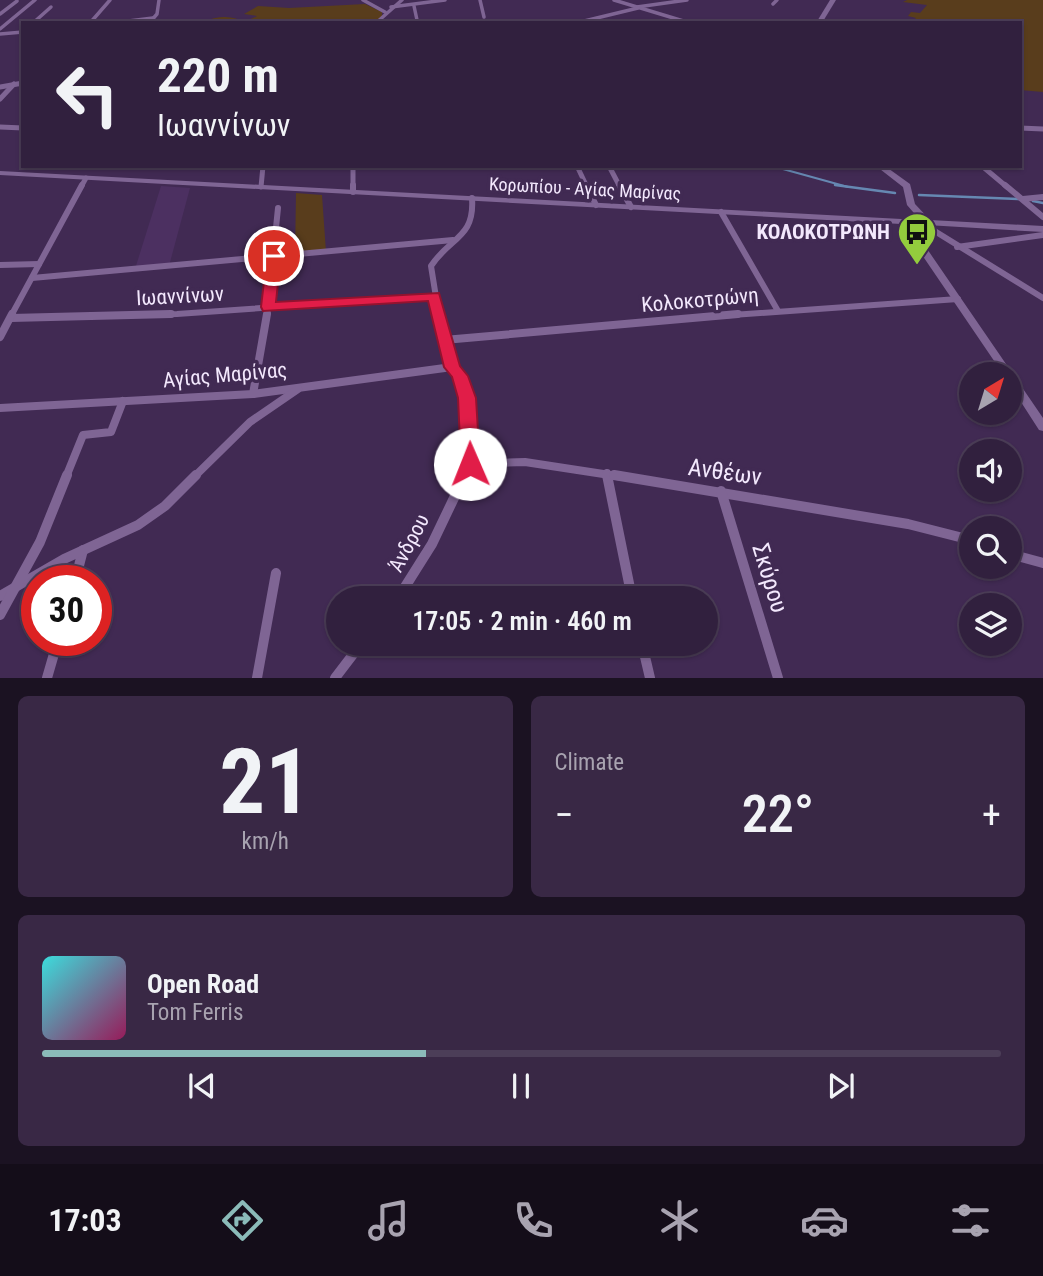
<!DOCTYPE html>
<meta charset="utf-8">
<style>
body{margin:0;font-family:"Roboto Condensed",sans-serif;background:#392845;color:#f1f3f6;height:100vh;display:flex;flex-direction:column;font-size:26px;white-space:nowrap}
*{box-sizing:border-box;margin:0}
p{font-size:23px;color:#a8a3b0}
.icon{flex:none;width:38px;height:38px;fill:none;stroke:currentColor;stroke-width:2;stroke-linecap:round;stroke-linejoin:round}
.map{position:relative;height:678px;overflow:hidden}
.panel{display:flex;flex-direction:column;gap:18px;padding:18px;background:#1b1222;flex:1}
.panel>*{flex:none}
.hud{position:absolute;left:21px;top:21px;width:1001px;height:147px;border-radius:0px;box-shadow:0 2px 5px #0004,0 0 0 2px #4c3e58;background:#31203e;color:#f1f3f6;overflow:hidden}
.needle{width:46px;rotate:38deg}
.controls{position:absolute;left:959px;top:362px;display:grid;gap:14px}
.controls a{display:grid;place-items:center;width:63px;height:63px;border-radius:50%;background:#31203e;box-shadow:0 2px 5px #0004,0 0 0 2px #4c3e58;font-size:35px}
.speed{position:absolute;left:21px;top:565px;display:flex;gap:14px;font-size:35px;font-weight:700;text-align:center}
.speed>*{display:grid;place-content:center;width:91px;height:91px;border-radius:50%;background:#31203e;box-shadow:0 2px 5px #0004,0 0 0 2px #4c3e58;line-height:1}
.speed .limit{border:10px solid #d22;background:#fff;color:#111}
.pin{position:absolute;display:grid;place-items:center;width:60px;height:60px;color:#fff;margin:-30px;border:4px solid #fff;border-radius:50%;box-shadow:0 2px 7px #0007}
.me{position:absolute;width:77px;margin:-38px;rotate:359deg;stroke-linejoin:round;filter:drop-shadow(0 0 5px #0008)}
.turn{display:flex;align-items:center;gap:24px;height:147px;padding:0 21px;font-size:32px}
.turn .icon{width:91px;height:91px;stroke-width:2.5}
.turn b{display:block;font-size:49px;line-height:60px}
.big{font-size:52px;font-weight:600;line-height:1.1}
.panel .card{flex:1;display:flex;flex-direction:column;justify-content:center;gap:10px;min-width:0;padding:0 24px;border-radius:10px;background:#392845}
.panel .dial{align-items:center;gap:0}
.dial b{font-size:91px;line-height:1}
.song{display:flex;align-items:center;gap:21px}
.cover{width:84px;height:84px;border-radius:10px;background:linear-gradient(135deg,hsl(180 70% 55%),hsl(330 70% 35%))}
.played{height:7px;border-radius:4px;background:linear-gradient(90deg,#8bbbb9 40%,#4c3e58 40%)}
.keys{display:flex;justify-content:space-around;direction:ltr}
.heat{display:flex;justify-content:space-between;align-items:center;font-size:38px;direction:ltr}
.panel .tiles{flex:1;display:grid;gap:18px;grid-template-columns:1fr 1fr}
.card:last-child{grid-column:span 2}
.trip{position:absolute;left:326px;top:586px;width:392px;height:70px;border-radius:35px;background:#31203e;box-shadow:0 2px 5px #0004,0 0 0 2px #4c3e58;font-weight:600;line-height:70px;text-align:center}
.tab-bar{display:flex;height:112px;justify-content:space-around;align-items:center;background:#140d19;color:#a8a3b0}
.tab-bar .icon{width:49px;height:49px}
.tab-bar .active{color:#8bbbb9}
.tab-bar b{font-size:32px;color:#f1f3f6}
.map>svg:first-child{display:block}
</style>
<div class="map">
<svg width="1043" height="678" viewBox="0 0 1043 678">
<rect width="100%" height="100%" fill="#412a53"/>
<!-- built -->
<polygon fill="#4c3061" points="161,186 190,188 169,266 135,269"/>
<!-- green -->
<g fill="#593d1c">
<polygon points="907,0 1043,0 1043,92 1020,90 1020,23 911,23 916,18 908,16 911,12 920,13 927,5 903,2"/>
<path d="M365,4l17,8v6l-10,5h-173c7,-2 16,-6 24,-6 14,-1 20,8 34,-1l-13,-2 14,-8 31,2z"/>
<polygon points="296,193 322,195 326,252 295,254"/>
</g>
<g fill="none" stroke-linecap="round" stroke-linejoin="round">
<!-- stream-far1 -->
<polyline stroke="#6688b2" stroke-width="2" points="772,166 848,187"/>
<!-- stream -->
<g stroke="#6688b2" stroke-width="2.5">
<polyline points="835,185 895,193"/>
<polyline points="919,195 1019,199"/>
<polyline points="1033,201 1043,203"/>
</g>
<!-- street-far4 -->
<g stroke="#7f6594" stroke-width="3.5">
<polyline points="363,0 385,12"/>
<polyline points="480,0 484,17"/>
<polyline points="614,0 690,23"/>
<polyline points="773,4 777,0"/>
<polyline points="414,6 417,20"/>
<polyline points="391,7 445,0"/>
<polyline points="637,7 687,0"/>
<polyline points="0,14 17,1"/>
<polyline points="151,21 157,14 159,0"/>
<polyline points="33,23 51,7"/>
<polyline points="90,23 110,0"/>
<polyline points="112,23 153,18"/>
<polyline points="376,23 402,0"/>
<polyline points="576,23 638,8"/>
<polyline points="0,29 35,0"/>
<polyline points="0,34 23,32"/>
<polyline points="20,84 23,83"/>
</g>
<!-- street-far3 -->
<g stroke="#7f6594" stroke-width="5">
<polyline points="0,87 23,83"/>
<polyline points="0,99 14,84"/>
<polyline points="0,127 23,128"/>
<polyline points="1020,128 1043,129"/>
<polyline points="353,166 353,187"/>
<polyline points="577,166 587,187"/>
<polyline points="609,166 620,187"/>
<polyline points="982,166 1007,187"/>
<polyline points="81,187 86,178"/>
<polyline points="261,187 263,166"/>
</g>
<!-- street-far2 -->
<g stroke="#7f6594" stroke-width="6">
<polyline points="353,185 353,192"/>
<polyline points="586,185 596,205"/>
<polyline points="619,185 631,207"/>
<polyline points="1005,185 1043,217"/>
<polyline points="1023,199 1043,197"/>
<polyline points="721,212 778,311"/>
<polyline points="920,222 1043,298"/>
<polyline points="957,247 1043,235"/>
<polyline points="0,265 39,264"/>
<polyline points="32,278 453,240"/>
<polyline points="11,316 82,185"/>
<polyline points="98,316 177,314 434,296"/>
<polyline points="267,316 278,208"/>
<path d="M439,316l-8,-50c19,-29 44,-28 41,-68"/>
<polyline points="718,316 958,299"/>
</g>
<!-- street-far1 -->
<g stroke="#7f6594" stroke-width="8">
<polyline points="438,314 452,367 460,376 467,398 470,464 464,477"/>
<polyline points="11,318 171,314"/>
<polyline points="0,337 12,314"/>
<polyline points="444,340 738,314"/>
<polyline points="253,394 267,314"/>
<polyline points="0,408 253,394 452,367"/>
<polyline points="470,464 525,462 623,477"/>
<polyline points="607,473 608,477"/>
<polyline points="66,477 83,435 111,432 123,401"/>
<polyline points="194,477 250,422 298,389"/>
</g>
<!-- street -->
<g stroke="#7f6594" stroke-width="10">
<polyline points="607,475 632,598"/>
<polyline points="614,475 908,524 971,540"/>
<polyline points="721,491 778,678"/>
<polyline points="1010,554 1043,563"/>
<polyline points="75,581 83,550"/>
<polyline points="0,596 64,559 138,525 165,506 196,475"/>
<polyline points="398,598 432,544 465,475"/>
<polyline points="0,615 40,542 67,475"/>
<polyline points="642,644 650,678"/>
<polyline points="47,678 58,640"/>
<polyline points="257,678 276,573"/>
<polyline points="335,678 361,644"/>
</g>
<!-- secondary -->
<g fill="#7f6594" fill-rule="evenodd">
<polygon points="830,0 836,0 822,23 816,23"/>
<polygon points="876,166 885,166 910,184 915,204 930,220 1043,226 1043,232 910,224 1043,418 1043,431 1039,430 1010,385 1010,374 1003,374 901,224 0,175 0,171 920,220 907,205 903,187"/>
</g>
</g>
<!-- route -->
<polygon fill="#e11d48" stroke="#92132f" stroke-width="2" points="274,251 281,256 276,302 439,293 460,366 468,376 476,398 480,464 477,468 464,468 461,464 458,398 452,377 444,367 428,301 263,311 261,307 267,256"/>
<!-- icons -->
<defs>
<g id="bus-pin" transform="scale(2.0125)"><path d="M0 17L-7.5 6A9.5 9.5 0 1 1 7.5 6Z" fill="#93cc3d" stroke="#412a53"/><path d="M-5-6H5V4H4V6H2V4H-2V6H-4V4H-5ZM-3.5-4V0h7V-4ZM-3.5 1.2v1.5H-2V1.2ZM2 1.2v1.5H3.5V1.2Z" fill="#111"/></g>
</defs>
<g fill-rule="evenodd">
<use href="#bus-pin" x="917" y="232"/>
</g>
<g text-anchor="middle" stroke-width="7" stroke-linejoin="round" paint-order="stroke">
<!-- far-street labels -->
<g font-size="18" fill="#f3e8fd" stroke="#412a53">
<text transform="translate(585 189) rotate(3)" y="6">Κορωπίου - Αγίας Μαρίνας</text>
</g>
<!-- poi labels -->
<g font-size="21" font-weight="bold" fill="#f3e8fd" stroke="#412a53" text-anchor="end">
<text x="890" y="239">ΚΟΛΟΚΟΤΡΩΝΗ</text>
</g>
<!-- street labels -->
<g font-size="21" fill="#f3e8fd" stroke="#412a53">
<text transform="translate(180 296) rotate(-3)" y="7">Ιωαννίνων</text>
<text transform="translate(700 300) rotate(-5)" y="7">Κολοκοτρώνη</text>
<text transform="translate(225 375) rotate(-5)" y="7">Αγίας Μαρίνας</text>
<text transform="translate(409 543) rotate(-62)" y="7">Άνδρου</text>
</g>
<!-- near-street labels -->
<g font-size="24" fill="#f3e8fd" stroke="#412a53">
<text transform="translate(725 472) rotate(8)" y="8">Ανθέων</text>
<text transform="translate(770 578) rotate(73)" y="8">Σκύρου</text>
</g>
</g>
</svg>
<div class="controls">
<a><svg class="needle" viewBox="-14 -14 28 28"><path d="M0-13l5 13h-10z" fill="#e53935"/><path d="M0 13l5-13h-10z" fill="#a8a3b0"/></svg></a>
<a><svg class="icon" aria-label="sound" viewBox="0 0 24 24"><path d="M4 9h4l5-4v14l-5-4H4zM17 9q2 3 0 6"/></svg></a>
<a><svg class="icon" aria-label="search" viewBox="0 0 24 24"><circle cx="10" cy="10" r="6"/><path d="M15 15l6 6"/></svg></a>
<a><svg class="icon" aria-label="layers" viewBox="0 0 24 24"><path d="M12 4l9 5-9 5-9-5zM3 14l9 5 9-5"/></svg></a>
</div>
<div class="speed"><div class="limit">30</div></div>
<div class="pin" style="left:274px;top:256px;background:#d93025"><svg class="icon" aria-label="arrive" viewBox="0 0 24 24"><path d="M6 21V4h12l-3 4 3 4H6"/></svg></div>
<svg class="me" style="left:470px;top:464px" viewBox="-20 -20 40 40"><circle r="19" fill="#fff"/><path d="M0-13L10 11 0 6-10 11z" fill="#e11d48"/></svg>
<div class="trip">17:05 · 2 min · 460 m</div>
<div class="hud">
<div class="turn"><svg class="icon" aria-label="left" viewBox="0 0 24 24"><path d="M17 20v-9H6M10 6l-5 5 5 5"/></svg><div><b>220 m</b>Ιωαννίνων</div></div>
</div>
</div>
<section class="panel">
<div class="tiles">
<div class="card dial"><b>21</b><p>km/h</p></div>
<div class="card"><p>Climate</p>
<div class="heat"><a>−</a><b class="big">22°</b><a>+</a></div>
</div>
<div class="card">
<div class="song"><i class="cover"></i><div><b>Open Road</b><p>Tom Ferris</p></div></div>
<div class="played"></div>
<div class="keys"><svg class="icon" aria-label="previous" viewBox="0 0 24 24"><path d="M18 5L8 12l10 7zM5 5v14"/></svg><svg class="icon" aria-label="pause" viewBox="0 0 24 24"><path d="M8 5v14M16 5v14"/></svg><svg class="icon" aria-label="next" viewBox="0 0 24 24"><path d="M6 5l10 7-10 7zM19 5v14"/></svg></div>
</div>
</div>
</section>
<nav class="tab-bar">
<b>17:03</b>
<svg class="icon active" aria-label="directions" viewBox="0 0 24 24"><path d="M12 3l9 9-9 9-9-9zM9 14v-3h6M13 9l2 2-2 2"/></svg>
<svg class="icon" aria-label="music" viewBox="0 0 24 24"><path d="M9 18V5l10-2v13"/><circle cx="6" cy="18" r="3"/><circle cx="16" cy="16" r="3"/></svg>
<svg class="icon" aria-label="phone" viewBox="0 0 24 24"><path d="M5 4h4l2 5-3 2q2 4 5 5l2-3 5 2v4C11 20 4 13 5 4z"/></svg>
<svg class="icon" aria-label="climate" viewBox="0 0 24 24"><path d="M12 3v18M4 7l16 10M4 17L20 7"/></svg>
<svg class="icon" aria-label="car" viewBox="0 0 24 24"><path d="M5 17H2v-5l4-1 3-4h7l3 4 3 1v5h-3M9 17h6M6 11h13"/><circle cx="7" cy="17" r="2"/><circle cx="17" cy="17" r="2"/></svg>
<svg class="icon" aria-label="filters" viewBox="0 0 24 24"><path d="M4 7h16M4 17h16"/><circle cx="9" cy="7" r="2"/><circle cx="15" cy="17" r="2"/></svg>
</nav>
